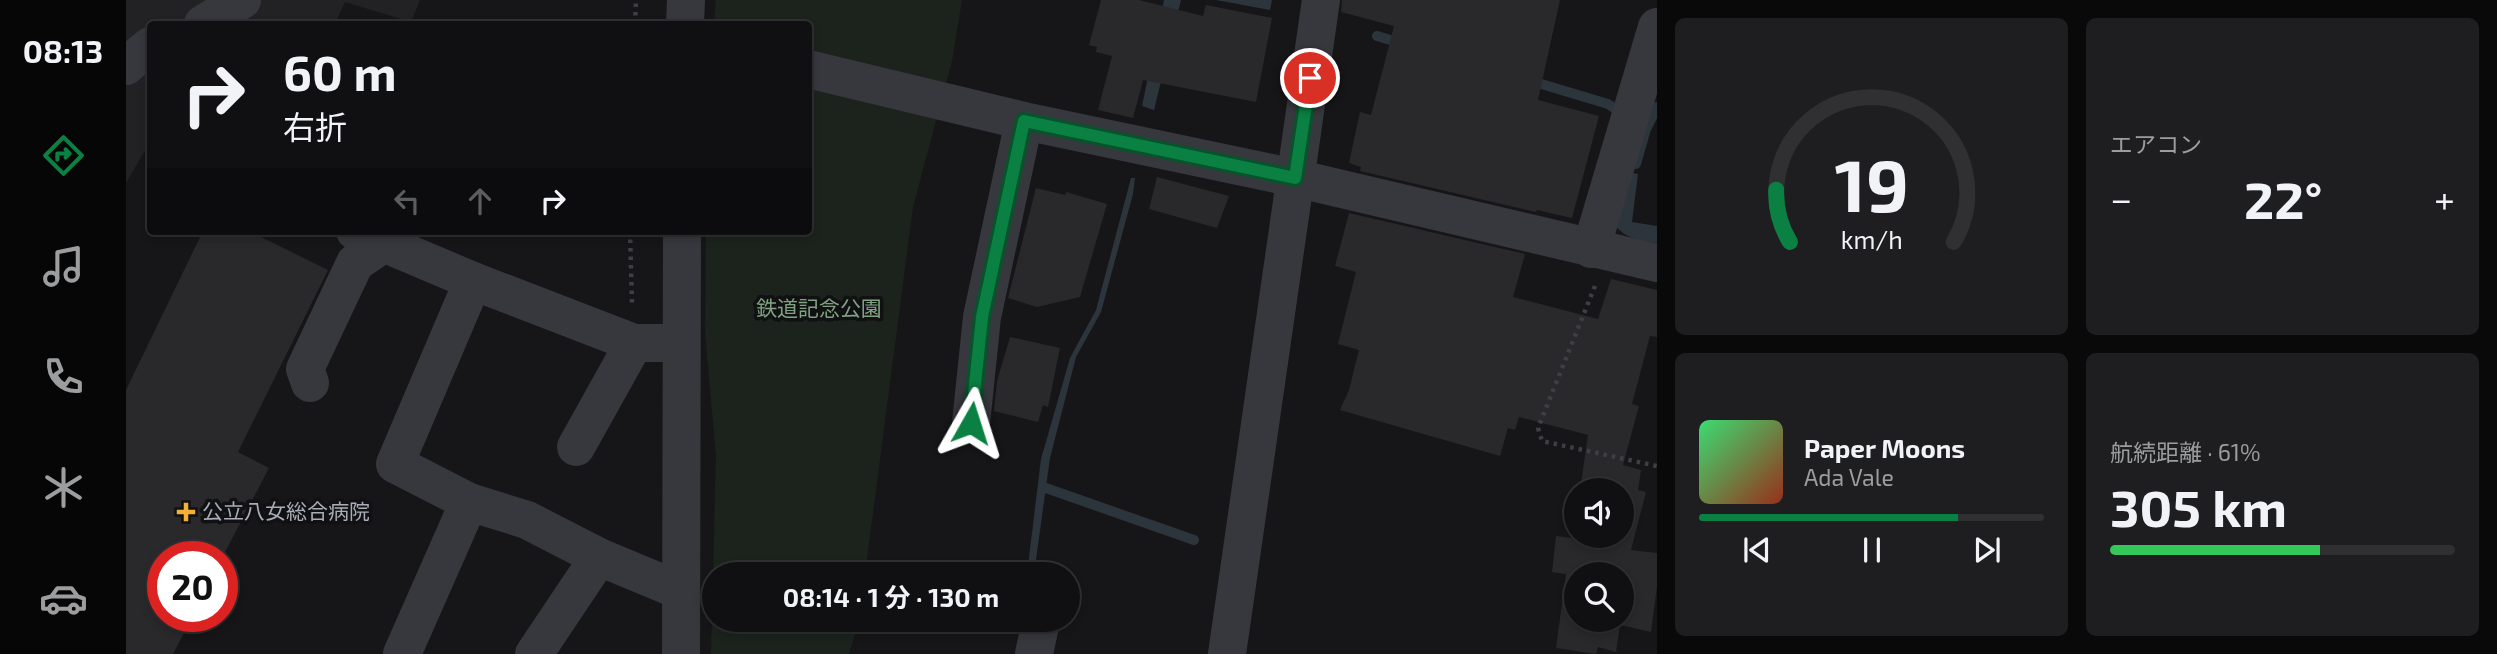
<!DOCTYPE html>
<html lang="ja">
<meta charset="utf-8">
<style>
body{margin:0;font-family:"Exo 2","Noto Sans JP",sans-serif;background:#1e1e20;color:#f1f3f6;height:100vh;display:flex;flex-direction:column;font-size:26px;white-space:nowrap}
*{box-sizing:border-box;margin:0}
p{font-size:23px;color:#9c9d9f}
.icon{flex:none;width:38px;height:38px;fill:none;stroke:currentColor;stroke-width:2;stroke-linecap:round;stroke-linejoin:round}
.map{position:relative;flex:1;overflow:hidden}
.side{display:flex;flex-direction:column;gap:18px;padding:18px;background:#09090a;width:840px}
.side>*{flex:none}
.banner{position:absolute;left:21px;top:21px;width:665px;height:214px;border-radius:7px;box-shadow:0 4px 10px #0003,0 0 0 2px #303032;background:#101012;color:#f1f3f6;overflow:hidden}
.controls{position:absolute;left:1438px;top:478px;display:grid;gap:14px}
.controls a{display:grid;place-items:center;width:70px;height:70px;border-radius:50%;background:#101012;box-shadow:0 4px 10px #0003,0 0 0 2px #303032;font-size:35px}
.speed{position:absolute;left:21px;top:541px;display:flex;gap:14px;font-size:35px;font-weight:700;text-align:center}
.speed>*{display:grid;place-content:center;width:91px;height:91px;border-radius:50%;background:#101012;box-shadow:0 4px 10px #0003,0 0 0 2px #303032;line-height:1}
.speed .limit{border:10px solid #d22;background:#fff;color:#111}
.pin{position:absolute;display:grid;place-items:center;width:60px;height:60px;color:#fff;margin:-30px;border:4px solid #fff;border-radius:50%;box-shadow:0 2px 7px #0007}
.me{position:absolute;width:77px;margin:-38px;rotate:6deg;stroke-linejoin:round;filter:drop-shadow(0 0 5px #0008)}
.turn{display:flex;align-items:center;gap:24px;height:147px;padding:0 21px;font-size:32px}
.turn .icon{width:91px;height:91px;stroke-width:2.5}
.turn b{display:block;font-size:49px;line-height:60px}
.lanes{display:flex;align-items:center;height:66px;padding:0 21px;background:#0003;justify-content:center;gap:35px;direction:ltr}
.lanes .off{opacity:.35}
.big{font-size:52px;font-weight:700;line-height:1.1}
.side .widget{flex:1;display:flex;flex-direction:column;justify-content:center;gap:10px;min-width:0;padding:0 24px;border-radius:10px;background:#1e1e20}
.side .dial{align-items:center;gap:0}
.dial svg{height:182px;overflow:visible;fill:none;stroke:#303032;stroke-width:7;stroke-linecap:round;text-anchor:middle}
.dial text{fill:#f1f3f6;stroke:none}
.song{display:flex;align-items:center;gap:21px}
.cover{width:84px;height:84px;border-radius:10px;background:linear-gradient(135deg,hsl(140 70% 55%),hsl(10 70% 35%))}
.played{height:7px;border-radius:4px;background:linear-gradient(90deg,#0b8043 75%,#303032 75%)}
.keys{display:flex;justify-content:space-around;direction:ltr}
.heat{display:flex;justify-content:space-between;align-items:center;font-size:38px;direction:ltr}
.charge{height:10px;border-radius:5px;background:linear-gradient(90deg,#34c759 61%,#303032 0)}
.side .tiles{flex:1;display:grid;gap:18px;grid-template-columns:repeat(2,1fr)}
.trip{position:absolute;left:576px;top:562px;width:378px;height:70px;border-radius:35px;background:#101012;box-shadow:0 4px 10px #0003,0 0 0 2px #303032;font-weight:700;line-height:70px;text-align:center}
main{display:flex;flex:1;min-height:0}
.menu{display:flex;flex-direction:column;width:126px;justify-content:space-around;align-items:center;background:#060607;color:#9c9d9f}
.menu .icon{width:49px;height:49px}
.menu .active{color:#0b8043}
.menu b{font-size:32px;color:#f1f3f6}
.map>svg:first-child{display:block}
</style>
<main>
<nav class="menu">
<b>08:13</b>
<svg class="icon active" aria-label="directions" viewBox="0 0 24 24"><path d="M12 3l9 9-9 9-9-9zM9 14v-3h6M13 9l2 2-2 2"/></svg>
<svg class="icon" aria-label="music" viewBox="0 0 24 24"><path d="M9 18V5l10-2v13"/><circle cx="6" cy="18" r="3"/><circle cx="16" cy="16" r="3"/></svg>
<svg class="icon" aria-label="phone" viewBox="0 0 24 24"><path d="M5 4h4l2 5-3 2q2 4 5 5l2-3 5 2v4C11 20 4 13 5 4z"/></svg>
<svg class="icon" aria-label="climate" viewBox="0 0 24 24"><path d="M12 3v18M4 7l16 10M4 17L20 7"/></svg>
<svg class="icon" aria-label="car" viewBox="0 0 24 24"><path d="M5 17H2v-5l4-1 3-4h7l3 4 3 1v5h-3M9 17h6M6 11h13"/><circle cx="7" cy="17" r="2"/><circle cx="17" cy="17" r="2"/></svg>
</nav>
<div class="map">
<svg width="1531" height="654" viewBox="0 0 1531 654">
<rect width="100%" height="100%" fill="#161618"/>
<!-- built -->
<polygon fill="#222225" points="0,0 294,0 285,22 219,2 209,24 24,24 24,142 0,183"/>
<!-- green -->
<polygon fill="#1c231d" points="590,0 836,0 826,61 787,207 739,574 588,574 588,620 733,620 723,654 585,654 590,457 579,332 580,231 682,231 682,24 588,24"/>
<!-- water -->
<g fill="#2c353c">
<polygon points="1038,0 1055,0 1028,110 1016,106"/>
<polygon points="1090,0 1146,0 1144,10"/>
<path d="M1498,171l14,3 -6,48 25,4v17c-17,-3 -32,-4 -43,-19z"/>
<polygon points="1005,178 1009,178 1007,194 975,312 950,357 924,458 908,574 901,574 915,459 944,358 970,310"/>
</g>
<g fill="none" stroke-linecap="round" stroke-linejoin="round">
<!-- stream -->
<g stroke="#2c353c" stroke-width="10">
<polyline points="1251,36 1275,43"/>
<polyline points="1402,80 1482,104 1498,115"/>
<polyline points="1510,164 1520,129 1531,107"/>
<polyline points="917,487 1068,540"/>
</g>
</g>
<!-- building -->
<g fill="#29292c" fill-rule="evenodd">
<polygon points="975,0 1013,0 1077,16 1080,5 1146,18 1130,102 1017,80 1007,118 972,110 986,56 970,52 971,47 963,45"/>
<polygon points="1216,0 1434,0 1412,100 1473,116 1446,218 1411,210 1410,212 1234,171 1235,167 1223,163 1234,112 1245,115 1268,26 1215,12"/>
<polygon points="1031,177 1103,196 1091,228 1023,209"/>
<polygon points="910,188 939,195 940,192 981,204 954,297 911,307 882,298"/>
<path d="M1223,213l176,41 -12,43 85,22 13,-40 46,11v47l-7,-1 -18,68 7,2 -16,59 18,5 -3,20 8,2 -15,58 26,3v34l-6,45 -31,-7 -4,27 -18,-5 -2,7 -40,-6 10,-74 -14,-2 4,-36 17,2 4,-26v24h45v-46h-42l8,-55 -69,-18 -4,13 -7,-2 -8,28 -160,-46 9,-20 10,-40 -21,-6 18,-72 -21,-6zM1451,574h45v46h-45z"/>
<polygon points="77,231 123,231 202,270 112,452 143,468 97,556 37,556 37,616 67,616 47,654 0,654 0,390"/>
<polygon points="884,337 934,348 922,407 917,405 912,422 868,411 871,381"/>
</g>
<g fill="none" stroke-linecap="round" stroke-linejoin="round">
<!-- path -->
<g stroke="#3d3f44" stroke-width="4.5" stroke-dasharray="3.5 5" stroke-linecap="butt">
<polyline points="509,24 510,0"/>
<polyline points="504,231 506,304"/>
<polyline points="1469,286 1412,428 1416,441 1531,466"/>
</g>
<!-- minor -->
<g stroke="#37383d" stroke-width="38">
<polyline points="77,24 116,0"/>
<polyline points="559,24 560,0"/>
<polyline points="0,66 24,46"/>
<polyline points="682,69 898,121 1169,178 1531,263"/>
<polyline points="229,231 347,281 508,343 555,343"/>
<polyline points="1465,249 1531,27"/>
<polyline points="184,383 179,369 229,263 258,243"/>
<polyline points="845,423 856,317 898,121"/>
<polyline points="450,447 508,343"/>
<polyline points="343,502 401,520 473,557"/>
<polyline points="276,654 343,502 269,464 347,281"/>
<polyline points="408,654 473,557 555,591"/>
<polyline points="555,654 556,231"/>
<polyline points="908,654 915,621"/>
<polyline points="1101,654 1195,0"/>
</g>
</g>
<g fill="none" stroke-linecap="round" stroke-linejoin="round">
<!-- route casing -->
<g stroke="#07532c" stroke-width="18">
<polyline id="route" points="845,423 856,317 898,121 1169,178 1184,78"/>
</g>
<!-- route -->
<use href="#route" stroke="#0b8043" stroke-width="12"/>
</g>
<!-- markers -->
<path fill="#f2b134" stroke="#111113" stroke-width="2.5" d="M56.5 501.5h7v7h7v7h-7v7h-7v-7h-7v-7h7z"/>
<g text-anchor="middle" stroke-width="7" stroke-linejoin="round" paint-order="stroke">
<!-- park labels -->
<g font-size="21" fill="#7fa381" stroke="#111113">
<text x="693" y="316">鉄道記念公園</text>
</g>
<!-- poi labels -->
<g font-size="21" fill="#a8adb8" stroke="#111113" text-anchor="start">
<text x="76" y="519">公立八女総合病院</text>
</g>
</g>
</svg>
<div class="controls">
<a><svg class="icon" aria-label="sound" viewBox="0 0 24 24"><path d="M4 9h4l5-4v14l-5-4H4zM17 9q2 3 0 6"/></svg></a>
<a><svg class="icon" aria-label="search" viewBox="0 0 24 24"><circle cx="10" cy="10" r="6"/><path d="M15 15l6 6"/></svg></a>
</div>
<div class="speed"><div class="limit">20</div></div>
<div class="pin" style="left:1184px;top:78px;background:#d93025"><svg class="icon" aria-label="arrive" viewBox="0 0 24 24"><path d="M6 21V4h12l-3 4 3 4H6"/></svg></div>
<svg class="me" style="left:845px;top:423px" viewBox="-20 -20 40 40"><path d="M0-17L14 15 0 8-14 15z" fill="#0b8043" stroke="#fff" stroke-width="4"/></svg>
<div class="trip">08:14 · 1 分 · 130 m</div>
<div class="banner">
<div class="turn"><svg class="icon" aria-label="right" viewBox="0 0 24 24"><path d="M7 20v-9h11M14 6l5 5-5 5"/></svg><div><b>60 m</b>右折</div></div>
<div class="lanes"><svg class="icon off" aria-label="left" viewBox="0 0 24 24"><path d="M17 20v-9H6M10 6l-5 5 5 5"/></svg><svg class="icon off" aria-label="ahead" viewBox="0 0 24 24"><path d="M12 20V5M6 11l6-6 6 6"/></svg><svg class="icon" aria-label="right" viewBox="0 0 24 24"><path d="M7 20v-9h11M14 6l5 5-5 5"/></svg></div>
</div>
</div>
<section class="side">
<div class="tiles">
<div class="widget dial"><svg viewBox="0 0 100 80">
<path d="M14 69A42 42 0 1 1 86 69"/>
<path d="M14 69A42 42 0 0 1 8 46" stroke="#0b8043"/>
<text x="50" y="56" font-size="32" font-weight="700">19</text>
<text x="50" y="72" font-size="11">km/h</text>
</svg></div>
<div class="widget"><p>エアコン</p>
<div class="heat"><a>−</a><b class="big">22°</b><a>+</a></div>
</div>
<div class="widget">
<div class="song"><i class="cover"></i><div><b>Paper Moons</b><p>Ada Vale</p></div></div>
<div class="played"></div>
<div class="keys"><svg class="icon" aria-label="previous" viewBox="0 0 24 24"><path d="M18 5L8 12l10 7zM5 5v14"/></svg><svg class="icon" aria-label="pause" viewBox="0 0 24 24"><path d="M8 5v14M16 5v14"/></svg><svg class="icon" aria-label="next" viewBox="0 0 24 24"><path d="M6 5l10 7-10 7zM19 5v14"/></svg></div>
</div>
<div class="widget"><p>航続距離 · 61%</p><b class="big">305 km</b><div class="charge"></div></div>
</div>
</section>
</main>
